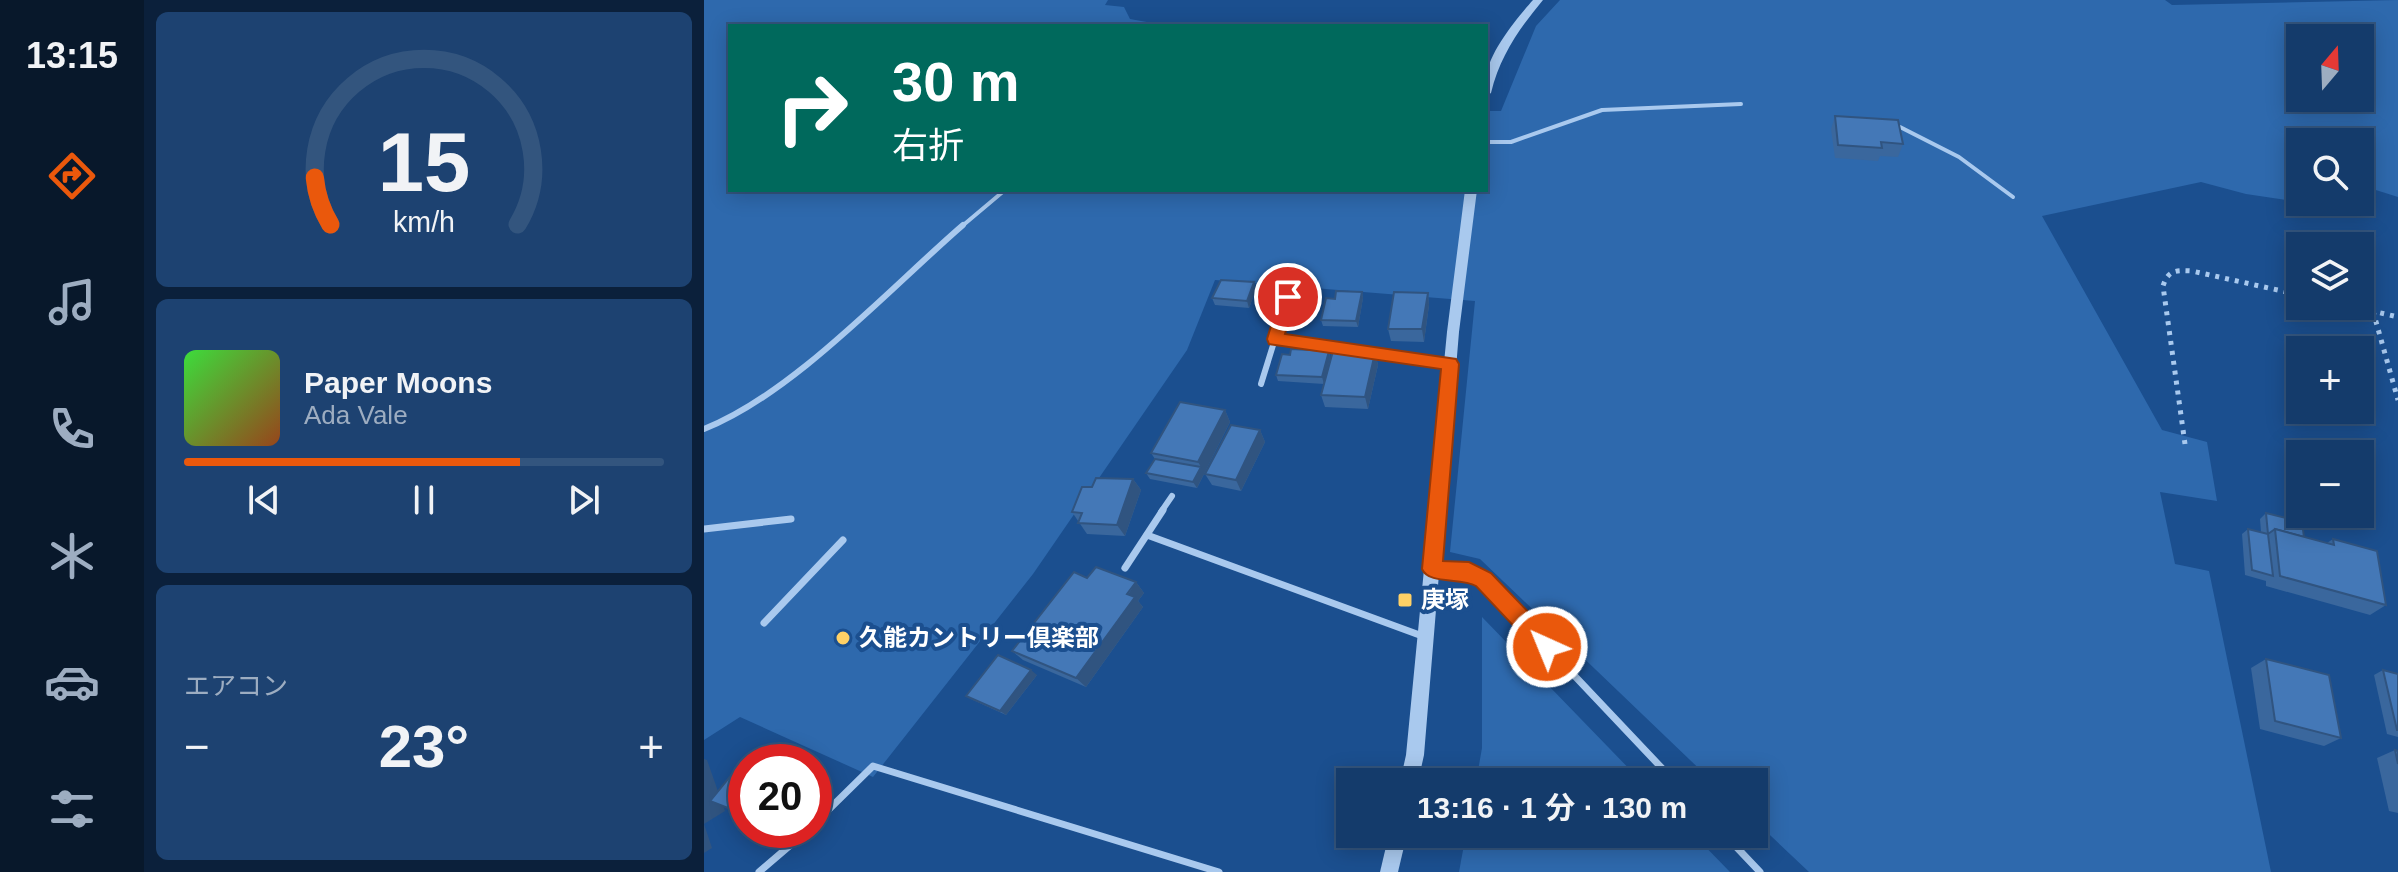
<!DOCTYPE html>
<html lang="ja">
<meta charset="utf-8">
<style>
body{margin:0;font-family:Helvetica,"Noto Sans JP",sans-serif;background:#1d4271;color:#f1f3f6;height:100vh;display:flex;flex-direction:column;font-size:30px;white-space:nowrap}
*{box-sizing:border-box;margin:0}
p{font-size:26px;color:#9dadc1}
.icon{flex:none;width:44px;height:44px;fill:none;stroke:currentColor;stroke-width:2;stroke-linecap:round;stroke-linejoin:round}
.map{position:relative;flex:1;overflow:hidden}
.side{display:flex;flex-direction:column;gap:12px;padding:12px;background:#0b203b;width:560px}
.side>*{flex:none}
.top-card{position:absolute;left:24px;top:24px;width:760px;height:168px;border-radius:0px;box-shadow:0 4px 20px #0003,0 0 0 2px #33557e;background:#00695c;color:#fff;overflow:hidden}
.needle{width:52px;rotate:19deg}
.tools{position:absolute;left:1582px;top:24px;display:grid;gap:16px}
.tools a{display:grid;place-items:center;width:88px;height:88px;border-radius:0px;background:#143b6b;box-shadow:0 4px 20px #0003,0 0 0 2px #33557e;font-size:40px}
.speed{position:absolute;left:24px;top:744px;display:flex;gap:16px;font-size:40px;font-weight:700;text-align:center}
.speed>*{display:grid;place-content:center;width:104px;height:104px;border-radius:50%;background:#143b6b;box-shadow:0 4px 20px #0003,0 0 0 2px #33557e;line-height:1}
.speed .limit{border:12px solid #d22;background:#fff;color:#111}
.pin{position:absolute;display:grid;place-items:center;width:68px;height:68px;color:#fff;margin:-34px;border:4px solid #fff;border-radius:50%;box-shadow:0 2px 8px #0007}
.me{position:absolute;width:88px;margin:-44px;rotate:316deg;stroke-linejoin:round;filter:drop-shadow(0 0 6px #0008)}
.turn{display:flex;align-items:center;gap:28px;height:168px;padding:0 32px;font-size:36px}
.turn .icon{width:104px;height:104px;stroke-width:2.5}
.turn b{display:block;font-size:56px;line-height:68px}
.big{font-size:60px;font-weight:700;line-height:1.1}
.side .card{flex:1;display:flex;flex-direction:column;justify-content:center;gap:12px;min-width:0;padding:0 28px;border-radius:12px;background:#1d4271}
.side .dial{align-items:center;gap:0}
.dial svg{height:208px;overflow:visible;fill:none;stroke:#33557e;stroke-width:7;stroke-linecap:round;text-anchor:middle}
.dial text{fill:#f1f3f6;stroke:none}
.song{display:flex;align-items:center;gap:24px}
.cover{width:96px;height:96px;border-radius:12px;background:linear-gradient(135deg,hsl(120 70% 55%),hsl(20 70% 35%))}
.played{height:8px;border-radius:4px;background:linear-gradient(90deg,#ea580c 70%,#33557e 70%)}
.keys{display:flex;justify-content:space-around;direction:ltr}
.heat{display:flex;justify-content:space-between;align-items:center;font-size:44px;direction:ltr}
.trip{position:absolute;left:632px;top:768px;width:432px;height:80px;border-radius:0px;background:#143b6b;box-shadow:0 4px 20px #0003,0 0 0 2px #33557e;font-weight:700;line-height:80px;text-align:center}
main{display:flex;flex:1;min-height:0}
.tab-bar{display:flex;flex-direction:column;width:144px;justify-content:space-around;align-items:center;background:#08182b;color:#9dadc1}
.tab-bar .icon{width:56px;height:56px}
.tab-bar .current{color:#ea580c}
.tab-bar b{font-size:36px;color:#f1f3f6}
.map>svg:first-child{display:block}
</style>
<main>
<nav class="tab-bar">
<b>13:15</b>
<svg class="icon current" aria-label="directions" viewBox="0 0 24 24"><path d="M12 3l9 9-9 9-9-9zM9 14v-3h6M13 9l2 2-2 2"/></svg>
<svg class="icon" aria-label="music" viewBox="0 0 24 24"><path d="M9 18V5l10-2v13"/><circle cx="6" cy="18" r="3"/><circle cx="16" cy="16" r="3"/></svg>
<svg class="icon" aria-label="phone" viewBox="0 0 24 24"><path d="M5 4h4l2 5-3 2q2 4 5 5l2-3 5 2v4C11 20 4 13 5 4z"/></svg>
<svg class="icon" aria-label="climate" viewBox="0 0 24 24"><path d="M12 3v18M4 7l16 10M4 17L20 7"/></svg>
<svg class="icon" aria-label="car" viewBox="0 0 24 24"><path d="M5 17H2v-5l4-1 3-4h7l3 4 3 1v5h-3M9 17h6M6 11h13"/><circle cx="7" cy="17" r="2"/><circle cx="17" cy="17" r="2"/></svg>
<svg class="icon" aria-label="filters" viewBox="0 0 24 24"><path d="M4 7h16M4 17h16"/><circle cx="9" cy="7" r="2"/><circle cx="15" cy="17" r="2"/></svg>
</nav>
<section class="side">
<div class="card dial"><svg viewBox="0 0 100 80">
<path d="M14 69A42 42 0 1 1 86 69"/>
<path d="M14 69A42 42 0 0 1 8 51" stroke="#ea580c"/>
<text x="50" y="56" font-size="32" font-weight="700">15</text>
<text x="50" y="72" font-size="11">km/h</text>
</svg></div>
<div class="card">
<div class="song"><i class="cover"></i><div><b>Paper Moons</b><p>Ada Vale</p></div></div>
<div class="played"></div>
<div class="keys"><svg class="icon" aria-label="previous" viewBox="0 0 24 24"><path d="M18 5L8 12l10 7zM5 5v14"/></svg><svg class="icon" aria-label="pause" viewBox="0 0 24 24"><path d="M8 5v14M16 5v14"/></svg><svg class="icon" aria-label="next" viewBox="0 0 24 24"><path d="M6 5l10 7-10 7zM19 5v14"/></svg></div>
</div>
<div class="card"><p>エアコン</p>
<div class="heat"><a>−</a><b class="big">23°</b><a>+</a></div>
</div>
</section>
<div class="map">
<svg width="1694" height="872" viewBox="0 0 1694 872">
<rect width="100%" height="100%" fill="#1b4f8f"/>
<!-- green -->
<g fill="#2e69ad" fill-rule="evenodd">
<path d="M0,0h404l-3,5 19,2 6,12 39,7h-439v164h756v-79h15l35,-85 24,-26h605l7,5 226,-5v197l-38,-12v-43h-60v60l-54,-8 -45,-12 -159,34 120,214 45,12 10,59 -57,-9 15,72 34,7 62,301h-462l-55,-52v-38h-41l-233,-223 -30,-7 25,-251 -260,-21 -28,70 -154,224 -160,203 -133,-60 -36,23zM1596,38h60v60h-60z"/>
<polygon points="778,617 938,782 772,782 778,748"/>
<polygon points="762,834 989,834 1026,872 755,872"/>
</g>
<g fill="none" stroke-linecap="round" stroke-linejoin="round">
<!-- path -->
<g stroke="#a9c9ee" stroke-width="5" stroke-dasharray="4 6" stroke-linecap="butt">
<polyline points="1647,306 1694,317"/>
<polyline points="1669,311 1694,400"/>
<path d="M1481,444l-22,-158c5,-16 13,-16 29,-15l108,24"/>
</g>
<!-- service-far2 -->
<g stroke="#a9c9ee" stroke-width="4">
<polyline points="1196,127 1255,157 1309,197"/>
<polyline points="782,142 807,142 898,110 1037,104"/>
<polyline points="257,227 301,190"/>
</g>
<!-- service-far1 -->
<g stroke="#a9c9ee" stroke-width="6">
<polyline points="571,339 746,364"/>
<polyline points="557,384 584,297"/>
<path d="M0,429c89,-35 186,-141 259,-204"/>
<polyline points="457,512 468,496"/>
</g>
<!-- service -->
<g stroke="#a9c9ee" stroke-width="7">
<polyline points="0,529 87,519"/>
<polyline points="443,535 721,637"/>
<polyline points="421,568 459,510"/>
<polyline points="728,569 765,571 779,579 971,782"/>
<polyline points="60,623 139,540"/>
<polyline points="110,824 169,766 515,872"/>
<polyline points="1020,834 1056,872"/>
<polyline points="55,872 104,830"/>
</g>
<!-- tertiary -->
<g fill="#a9c9ee" fill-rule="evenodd">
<path d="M829,0h10c-24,29 -43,56 -52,93l-5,3c0,-6 -1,-13 0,-19 3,-25 31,-59 47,-77z"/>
<polygon points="761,190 773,190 755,332 720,755 714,782 696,782 702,755 743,332"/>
<polygon points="685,834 703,834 694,872 676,872"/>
</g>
</g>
<!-- wall -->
<g fill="#3a679d">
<polygon points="1131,116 1199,144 1194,157 1176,156 1174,161 1131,158 1127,129"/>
<polygon points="552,289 545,308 511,305 508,298"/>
<polygon points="658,292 659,298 654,327 619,326 617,320 631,299"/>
<polygon points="724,293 725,305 720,342 687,341 684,329"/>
<polygon points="625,351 626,358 620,384 574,381 572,375 586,355"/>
<polygon points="671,353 674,365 664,409 621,407 617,395"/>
<polygon points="521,410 526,422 493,488 446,479 442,473 451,459 447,453"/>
<polygon points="556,430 561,442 537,491 508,485 501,474"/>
<polygon points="429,479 437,490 421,536 383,534 368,512 388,487"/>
<polygon points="1562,513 1600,537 1623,543 1629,539 1682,605 1666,615 1562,586 1562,581 1541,575 1538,534 1544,529 1557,532 1556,519"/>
<polygon points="383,578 432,582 440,593 434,601 439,607 382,687 319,660 308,651"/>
<polygon points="1562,659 1637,738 1620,746 1556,729 1547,668"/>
<polygon points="1679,670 1694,674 1694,737 1683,734 1670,675"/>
<polygon points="333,675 302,715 269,700 262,696"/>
<polygon points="1691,750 1694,751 1694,813 1685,811 1673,758"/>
</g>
<!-- shaded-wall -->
<g fill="#305480">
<polygon points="550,282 552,289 545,308 543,301"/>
<polygon points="658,292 659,298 654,327 652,321"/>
<polygon points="724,293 725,305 720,342 718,329"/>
<polygon points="625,351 626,358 620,384 618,377"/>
<polygon points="671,353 674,365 664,409 661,397"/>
<polygon points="521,410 526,422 493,488 489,482 497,467 494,462"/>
<polygon points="556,430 561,442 537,491 532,480"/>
<polygon points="429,479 437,490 421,536 413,525"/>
<polygon points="432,582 440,593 434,601 439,607 382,687 372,678"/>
<polygon points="327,670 333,675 302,715 296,711"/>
<polygon points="0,759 3,760 21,811 0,824 8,848 0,853"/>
</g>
<!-- building -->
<g fill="#4478b7" stroke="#305480" stroke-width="2">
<polygon points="1131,116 1194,120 1199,144 1177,142 1178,148 1134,145"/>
<polygon points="517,280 550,282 543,301 508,298"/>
<polygon points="632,291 658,292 652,321 617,320 622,298 631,299"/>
<polygon points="690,292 724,293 718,329 684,329"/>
<polygon points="587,349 625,351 618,377 572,375 578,354 586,355"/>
<polygon points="629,351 671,353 661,397 617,395"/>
<polygon points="476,402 521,410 494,462 447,453"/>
<polygon points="527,425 556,430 532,480 501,474"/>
<polygon points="451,459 497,467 489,482 442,473"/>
<polygon points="392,478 429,479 413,525 374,523 378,513 368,512 378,487 388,487"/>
<polygon points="1562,513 1598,522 1600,537 1571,529 1564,534"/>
<polygon points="1544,529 1564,534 1569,576 1548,570"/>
<polygon points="1571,529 1630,545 1629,539 1673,551 1682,605 1576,576"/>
<polygon points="392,567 432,582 423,594 431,597 372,678 308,651 370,572 383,578"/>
<polygon points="294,655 327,670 296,711 262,696"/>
<polygon points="1562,659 1625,675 1637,738 1571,721"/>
<polygon points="1679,670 1694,674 1694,730 1693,730"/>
<polygon points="1691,750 1694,751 1694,764"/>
<polygon points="42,757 55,762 42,762 42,815 6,801"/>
</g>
<!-- route -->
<path fill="#ea580c" stroke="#983908" stroke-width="2" d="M584,291l8,6 -11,37 171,25 3,5 -16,197 26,1 22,11 64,67 3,7 -3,7 -8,3 -7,-3 -64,-68c-15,-9 -47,-1 -54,-17l19,-200 -172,-25 -2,-5 13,-42z"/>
<!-- markers -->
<g fill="#ffd166" stroke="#1b4f8f" stroke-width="3">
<rect x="693" y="592" width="16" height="16" rx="4"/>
<circle cx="139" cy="638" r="8"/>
</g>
<g text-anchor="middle" stroke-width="8" stroke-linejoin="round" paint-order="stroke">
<!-- poi labels -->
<g font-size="24" font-weight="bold" fill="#fff" stroke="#1b4f8f" text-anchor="start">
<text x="717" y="608">庚塚</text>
<text x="155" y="646">久能カントリー倶楽部</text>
</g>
</g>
</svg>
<div class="tools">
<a><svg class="needle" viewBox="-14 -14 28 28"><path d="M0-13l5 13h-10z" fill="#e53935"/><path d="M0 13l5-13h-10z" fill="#9dadc1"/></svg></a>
<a><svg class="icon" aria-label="search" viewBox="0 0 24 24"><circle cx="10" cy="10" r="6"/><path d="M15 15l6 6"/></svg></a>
<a><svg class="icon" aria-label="layers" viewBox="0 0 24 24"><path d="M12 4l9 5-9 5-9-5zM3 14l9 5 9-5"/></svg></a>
<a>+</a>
<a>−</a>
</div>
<div class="speed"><div class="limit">20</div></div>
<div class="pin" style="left:584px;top:297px;background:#d93025"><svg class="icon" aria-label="arrive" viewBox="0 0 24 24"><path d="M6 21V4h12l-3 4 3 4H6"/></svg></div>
<svg class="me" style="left:843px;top:647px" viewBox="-20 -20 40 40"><circle r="17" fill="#ea580c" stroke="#fff" stroke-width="3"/><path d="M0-11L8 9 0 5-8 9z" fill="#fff"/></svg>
<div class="trip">13:16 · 1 分 · 130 m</div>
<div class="top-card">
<div class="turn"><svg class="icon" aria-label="right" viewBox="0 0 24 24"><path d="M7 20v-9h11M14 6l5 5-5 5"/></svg><div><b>30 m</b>右折</div></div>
</div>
</div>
</main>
